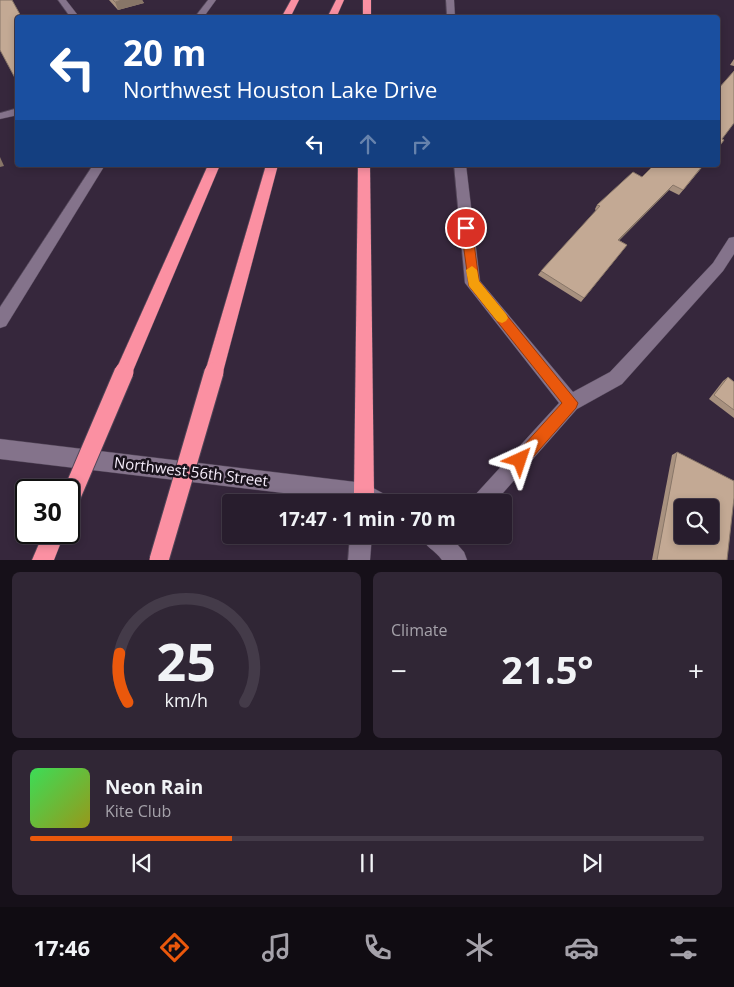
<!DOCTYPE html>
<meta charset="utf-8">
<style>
body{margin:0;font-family:"Open Sans",sans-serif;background:#302635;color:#f1f3f6;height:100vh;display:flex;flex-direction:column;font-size:19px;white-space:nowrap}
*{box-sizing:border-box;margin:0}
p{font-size:16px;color:#a5a2aa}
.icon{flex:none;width:28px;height:28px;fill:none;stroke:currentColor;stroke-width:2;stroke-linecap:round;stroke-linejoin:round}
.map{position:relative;height:560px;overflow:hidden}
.sheet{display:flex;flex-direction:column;gap:12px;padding:12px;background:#161019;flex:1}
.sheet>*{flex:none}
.hud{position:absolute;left:15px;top:15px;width:705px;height:152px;border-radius:5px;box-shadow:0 2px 8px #0003,0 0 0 1px #443b49;background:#1a4fa0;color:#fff;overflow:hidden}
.fabs{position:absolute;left:674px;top:499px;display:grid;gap:10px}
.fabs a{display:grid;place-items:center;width:45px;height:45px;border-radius:5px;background:#281d2d;box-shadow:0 2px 8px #0003,0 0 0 1px #443b49;font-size:25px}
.speed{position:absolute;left:15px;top:479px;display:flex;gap:10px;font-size:25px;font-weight:700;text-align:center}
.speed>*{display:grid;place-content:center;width:65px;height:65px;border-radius:50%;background:#281d2d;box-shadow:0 2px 8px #0003,0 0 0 1px #443b49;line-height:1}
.speed .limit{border:2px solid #111;border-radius:8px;background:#fff;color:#111}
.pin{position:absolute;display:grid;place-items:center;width:42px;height:42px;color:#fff;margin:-21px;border:2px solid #fff;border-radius:50%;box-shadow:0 1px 5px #0007}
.me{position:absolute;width:55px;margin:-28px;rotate:42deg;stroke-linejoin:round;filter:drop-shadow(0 0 4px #0008)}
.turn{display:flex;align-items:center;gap:18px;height:105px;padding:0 25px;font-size:22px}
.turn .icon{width:65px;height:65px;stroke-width:2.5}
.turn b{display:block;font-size:35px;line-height:42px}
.lanes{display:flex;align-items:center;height:48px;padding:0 25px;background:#0003;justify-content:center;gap:25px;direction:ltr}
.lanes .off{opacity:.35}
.big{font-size:38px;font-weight:700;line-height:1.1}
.sheet .tile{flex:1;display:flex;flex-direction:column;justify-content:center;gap:8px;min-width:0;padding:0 18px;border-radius:8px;background:#302635}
.sheet .dial{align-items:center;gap:0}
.dial svg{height:130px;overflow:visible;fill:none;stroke:#443b49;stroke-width:7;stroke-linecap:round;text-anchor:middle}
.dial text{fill:#f1f3f6;stroke:none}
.song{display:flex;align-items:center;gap:15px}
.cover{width:60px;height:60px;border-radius:8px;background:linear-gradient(135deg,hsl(130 70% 55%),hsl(60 70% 35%))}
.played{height:5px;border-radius:2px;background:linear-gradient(90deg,#ea580c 30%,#443b49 30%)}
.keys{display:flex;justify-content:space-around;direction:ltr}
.heat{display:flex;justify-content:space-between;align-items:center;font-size:28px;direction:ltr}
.sheet .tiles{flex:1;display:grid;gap:12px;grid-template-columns:1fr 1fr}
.tile:last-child{grid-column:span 2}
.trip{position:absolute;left:222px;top:494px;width:290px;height:50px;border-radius:5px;background:#281d2d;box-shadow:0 2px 8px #0003,0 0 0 1px #443b49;font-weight:700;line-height:50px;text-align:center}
.dock{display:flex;height:80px;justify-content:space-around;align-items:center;background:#100c12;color:#a5a2aa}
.dock .icon{width:35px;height:35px}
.dock .current{color:#ea580c}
.dock b{font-size:22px;color:#f1f3f6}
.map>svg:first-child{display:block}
</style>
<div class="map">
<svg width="734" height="560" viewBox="0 0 734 560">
<rect width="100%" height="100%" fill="#36273c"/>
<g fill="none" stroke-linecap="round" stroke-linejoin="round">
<!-- minor casing -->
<g stroke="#514557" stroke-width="1">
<g id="minor">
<polygon points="58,0 66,0 80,18 71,18"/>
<polygon points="208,0 216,0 203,18 194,18"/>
<polygon points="446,0 454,0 455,18 447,18"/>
<polygon points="18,108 18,115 0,119 0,113"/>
<polygon points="93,165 105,165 6,326 0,328 0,307"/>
<polygon points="454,165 466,165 480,281 573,392 610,372 713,263 729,238 734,237 734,254 723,271 622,384 577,409 495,502 472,502 475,495 559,403 465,283"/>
<polygon points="0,439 364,483 386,495 389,502 359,502 0,459"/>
<polygon points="350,535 372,535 370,560 348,560"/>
<path d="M419,535h30l15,17 3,8h-25c-7,-10 -18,-14 -23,-25z"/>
</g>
</g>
<!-- highway casing -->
<g stroke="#514557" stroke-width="1">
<g id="highway">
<polygon points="291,0 299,0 290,18 281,18"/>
<polygon points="336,0 344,0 336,18 327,18"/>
<rect x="363" y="0" width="8" height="18"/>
<polygon points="208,165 220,165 130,378 124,380 118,378 115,372"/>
<polygon points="266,165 278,165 223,372 220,378 214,380 208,378 205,372"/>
<polygon points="358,165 370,165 374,493 371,500 365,502 357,500 354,493"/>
<polygon points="44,532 65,532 54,560 32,560"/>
</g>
</g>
<!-- minor -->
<use href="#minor" fill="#84738b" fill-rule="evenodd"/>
<!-- highway -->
<use href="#highway" fill="#fb90a2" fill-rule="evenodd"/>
<!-- highway-bridge casing -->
<g stroke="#514557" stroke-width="21" stroke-linecap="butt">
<g id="highway-bridge">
<polyline points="69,501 124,372"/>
<polyline points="159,560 214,372"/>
</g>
</g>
<!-- highway-bridge -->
<use href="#highway-bridge" stroke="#fb90a2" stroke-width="19"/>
</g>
<!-- wall -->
<g fill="#a8917f">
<polygon points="109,0 142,0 144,3 118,10"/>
<polygon points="734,59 734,66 730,65"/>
<polygon points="704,165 679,195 669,190 619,240 627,245 581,302 538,275 541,271 596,211 595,209 597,205 642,177"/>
<polygon points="728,377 734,382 734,418 709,399 723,381"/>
<polygon points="677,452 727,560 652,560 672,455"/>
</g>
<!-- shaded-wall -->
<g fill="#887668">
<polygon points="122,0 142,0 144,3 118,10 115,2"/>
<polygon points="0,157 4,166 0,167"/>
<polygon points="673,185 669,190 615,245 618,240"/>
</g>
<!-- building -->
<g fill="#c3a994" stroke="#887668" fill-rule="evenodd">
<polygon points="0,0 12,0 22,18 18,18 18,77 15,78 0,50"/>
<polygon points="113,0 122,0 115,2"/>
<polygon points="734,71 734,123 722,139 724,140 718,148 718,89"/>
<polygon points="654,165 703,165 683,190 673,185 618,240 627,245 584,298 541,271 600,206 597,205 633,172 642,177"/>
<polygon points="728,377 734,382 734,410 714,395"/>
<path d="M677,452l57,29v17l-7,62h-70zM682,508h28v27h-28z"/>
</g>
<!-- route -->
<polygon fill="#ea580c" stroke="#983908" points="466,224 472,228 479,281 578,403 576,408 526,465 520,467 515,465 513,460 515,455 562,403 469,286 461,228"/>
<!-- slow -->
<polygon fill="#f59e0b" points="472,266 477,270 479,281 506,314 508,318 506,321 502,323 497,321 469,286 466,270"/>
<g text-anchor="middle" stroke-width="5" stroke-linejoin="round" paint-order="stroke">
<!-- near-street labels -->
<g font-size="15" fill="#f5ecfa" stroke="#1a131d">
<text transform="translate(191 472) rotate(7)" y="5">Northwest 56th Street</text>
</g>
</g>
</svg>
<div class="fabs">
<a><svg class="icon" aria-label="search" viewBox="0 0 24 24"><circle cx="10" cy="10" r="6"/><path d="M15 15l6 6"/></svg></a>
</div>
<div class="speed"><div class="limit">30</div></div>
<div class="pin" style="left:466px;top:228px;background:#d93025"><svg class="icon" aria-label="arrive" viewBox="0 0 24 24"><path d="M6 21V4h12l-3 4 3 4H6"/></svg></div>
<svg class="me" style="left:520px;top:460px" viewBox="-20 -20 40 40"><path d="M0-17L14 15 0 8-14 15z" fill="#ea580c" stroke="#fff" stroke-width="4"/></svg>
<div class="trip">17:47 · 1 min · 70 m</div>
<div class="hud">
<div class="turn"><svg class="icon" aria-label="left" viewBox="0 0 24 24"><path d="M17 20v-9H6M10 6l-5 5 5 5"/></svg><div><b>20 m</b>Northwest Houston Lake Drive</div></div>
<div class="lanes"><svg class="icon" aria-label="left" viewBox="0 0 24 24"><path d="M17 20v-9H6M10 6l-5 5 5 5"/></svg><svg class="icon off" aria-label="ahead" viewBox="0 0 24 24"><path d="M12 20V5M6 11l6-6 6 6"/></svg><svg class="icon off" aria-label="right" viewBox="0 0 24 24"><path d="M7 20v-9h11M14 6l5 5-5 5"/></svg></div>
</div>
</div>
<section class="sheet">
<div class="tiles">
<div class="tile dial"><svg viewBox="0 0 100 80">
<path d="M14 69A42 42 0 1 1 86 69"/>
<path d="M14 69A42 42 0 0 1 9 39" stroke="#ea580c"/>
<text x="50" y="56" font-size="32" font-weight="700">25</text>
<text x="50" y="72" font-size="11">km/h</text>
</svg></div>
<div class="tile"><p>Climate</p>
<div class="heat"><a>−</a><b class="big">21.5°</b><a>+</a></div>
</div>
<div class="tile">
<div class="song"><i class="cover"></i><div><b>Neon Rain</b><p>Kite Club</p></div></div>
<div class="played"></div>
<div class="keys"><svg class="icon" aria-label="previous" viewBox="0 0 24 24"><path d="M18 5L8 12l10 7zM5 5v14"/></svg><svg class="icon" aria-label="pause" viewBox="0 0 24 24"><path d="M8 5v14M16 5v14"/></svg><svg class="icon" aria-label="next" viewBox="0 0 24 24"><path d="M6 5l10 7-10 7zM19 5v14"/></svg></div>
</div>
</div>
</section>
<nav class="dock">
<b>17:46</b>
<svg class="icon current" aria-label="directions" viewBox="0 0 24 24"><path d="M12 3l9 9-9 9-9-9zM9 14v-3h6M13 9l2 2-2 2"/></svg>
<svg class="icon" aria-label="music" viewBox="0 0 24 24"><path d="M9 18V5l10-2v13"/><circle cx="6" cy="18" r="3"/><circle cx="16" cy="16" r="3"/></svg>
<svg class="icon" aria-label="phone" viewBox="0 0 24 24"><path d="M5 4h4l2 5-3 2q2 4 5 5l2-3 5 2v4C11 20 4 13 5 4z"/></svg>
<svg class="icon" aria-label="climate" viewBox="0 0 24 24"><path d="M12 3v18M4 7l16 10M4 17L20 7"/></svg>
<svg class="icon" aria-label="car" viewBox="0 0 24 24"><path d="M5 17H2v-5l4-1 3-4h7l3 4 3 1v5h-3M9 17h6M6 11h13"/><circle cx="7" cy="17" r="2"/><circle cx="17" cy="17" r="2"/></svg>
<svg class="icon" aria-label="filters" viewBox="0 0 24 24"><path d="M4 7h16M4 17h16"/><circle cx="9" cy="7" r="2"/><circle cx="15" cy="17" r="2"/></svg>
</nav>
